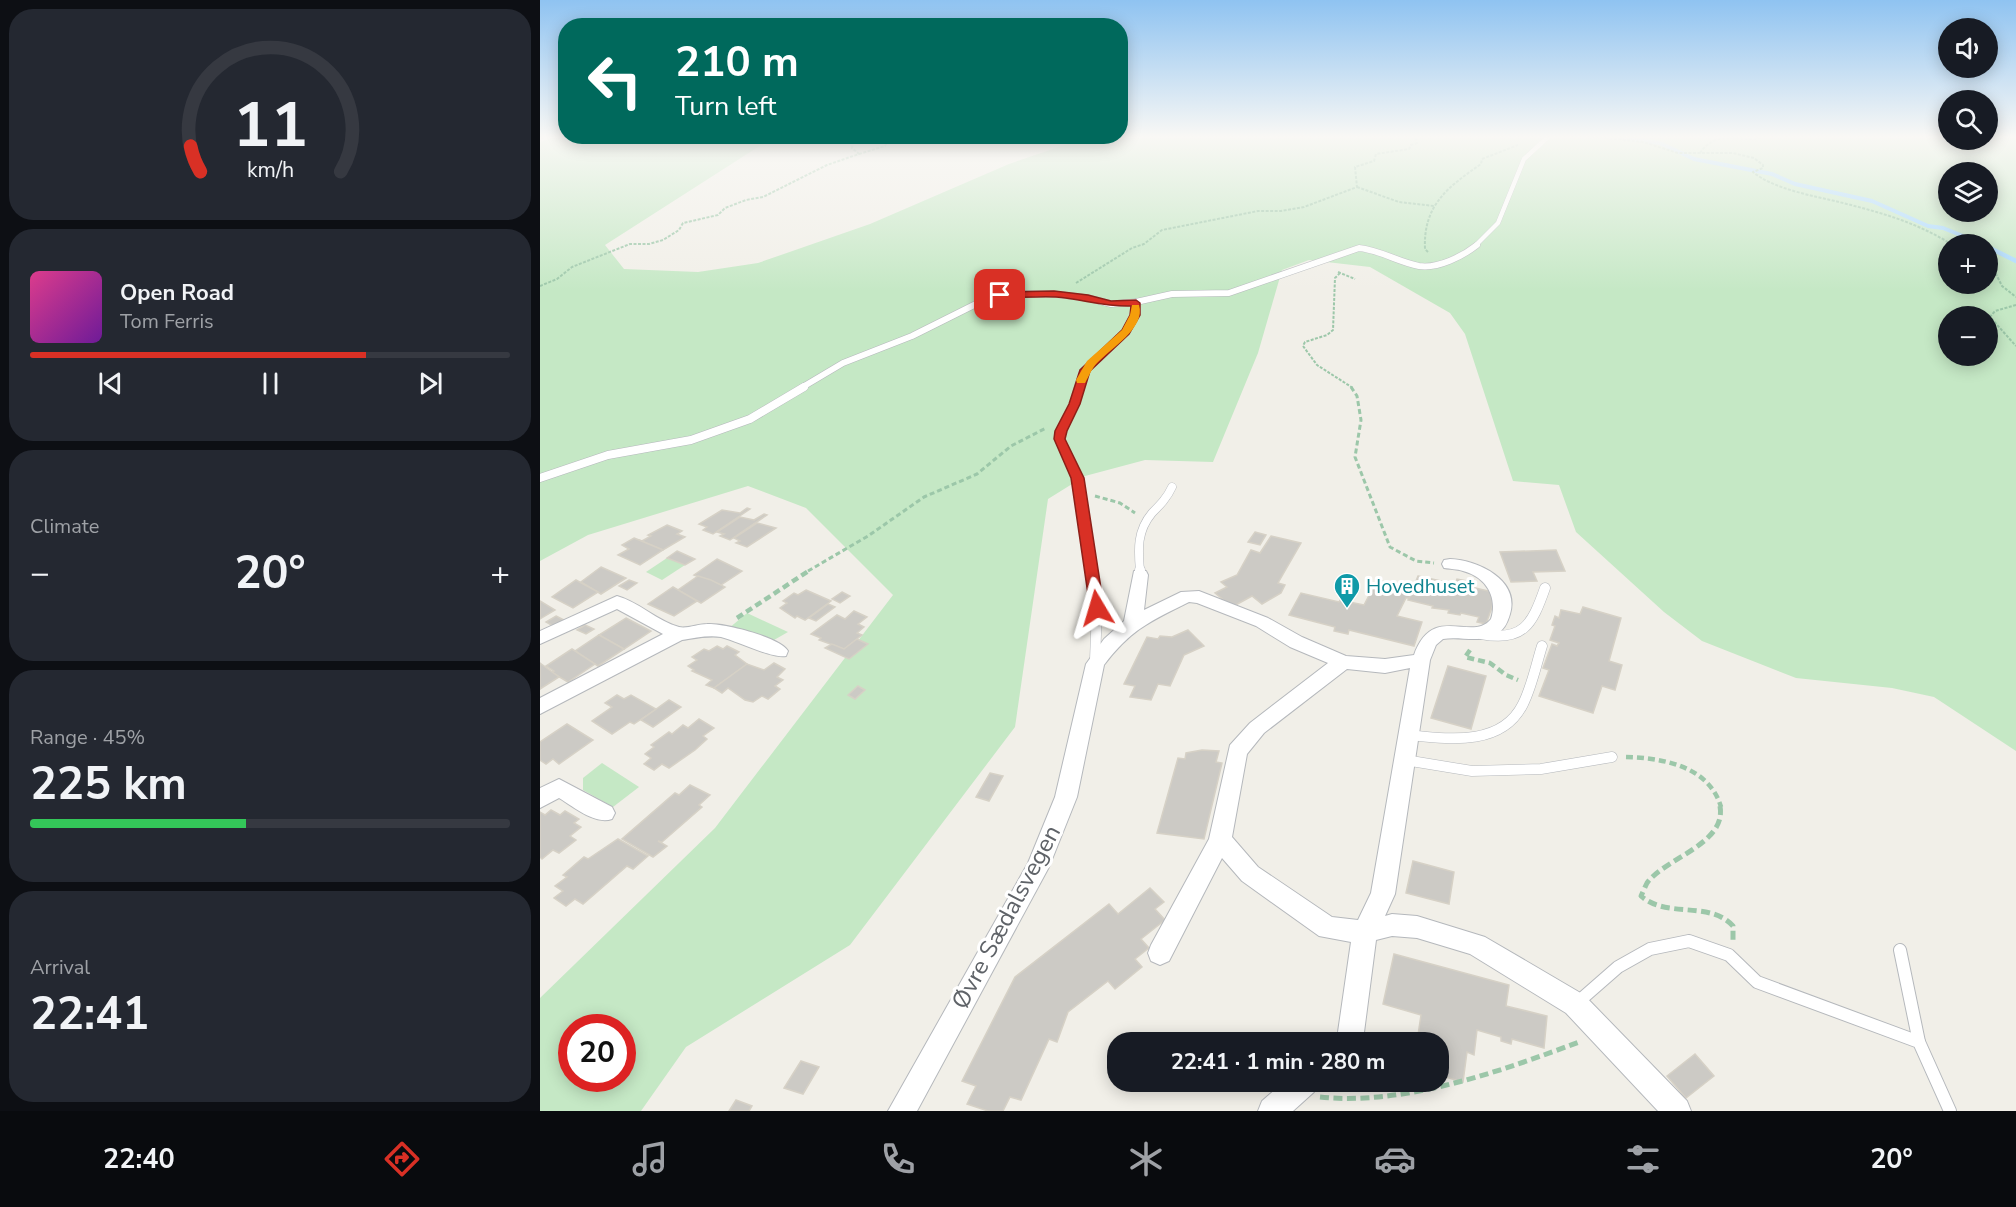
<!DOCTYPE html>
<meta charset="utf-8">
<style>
body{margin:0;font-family:"Nunito Sans",sans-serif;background:#242831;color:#f1f3f6;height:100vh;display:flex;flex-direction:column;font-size:22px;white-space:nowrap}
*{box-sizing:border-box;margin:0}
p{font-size:20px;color:#9ea1a6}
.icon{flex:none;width:33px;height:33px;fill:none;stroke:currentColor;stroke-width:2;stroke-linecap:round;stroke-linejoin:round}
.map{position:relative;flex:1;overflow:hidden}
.sheet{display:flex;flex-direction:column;gap:9px;padding:9px;background:#0d0f14;width:540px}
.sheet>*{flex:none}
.banner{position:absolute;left:18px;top:18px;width:570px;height:126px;border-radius:24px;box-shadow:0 3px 15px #0003;background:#00695c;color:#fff;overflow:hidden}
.tools{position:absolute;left:1398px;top:18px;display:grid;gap:12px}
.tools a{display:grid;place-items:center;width:60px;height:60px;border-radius:50%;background:#171b24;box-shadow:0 3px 15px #0003;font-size:30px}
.speed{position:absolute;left:18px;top:1014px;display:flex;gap:12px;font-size:30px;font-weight:700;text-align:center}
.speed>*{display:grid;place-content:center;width:78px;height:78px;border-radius:50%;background:#171b24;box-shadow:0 3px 15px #0003;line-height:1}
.speed .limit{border:9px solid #d22;background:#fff;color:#111}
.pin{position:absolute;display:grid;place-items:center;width:51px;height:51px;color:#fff;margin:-26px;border-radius:12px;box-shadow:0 3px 9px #0006}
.me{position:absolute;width:66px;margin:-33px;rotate:353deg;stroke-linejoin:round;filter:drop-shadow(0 0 4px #0008)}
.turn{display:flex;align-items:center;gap:21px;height:126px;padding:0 18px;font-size:27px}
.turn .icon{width:78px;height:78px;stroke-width:2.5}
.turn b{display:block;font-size:42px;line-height:51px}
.big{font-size:45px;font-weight:700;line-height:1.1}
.sheet .card{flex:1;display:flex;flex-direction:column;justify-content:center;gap:9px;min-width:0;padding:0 21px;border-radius:24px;background:#242831}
.sheet .dial{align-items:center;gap:0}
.dial svg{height:156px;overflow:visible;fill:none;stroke:#363941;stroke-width:7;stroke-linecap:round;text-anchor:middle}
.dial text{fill:#f1f3f6;stroke:none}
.song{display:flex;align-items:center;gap:18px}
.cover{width:72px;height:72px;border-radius:9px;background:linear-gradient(135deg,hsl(330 70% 55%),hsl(280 70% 35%))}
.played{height:6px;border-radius:3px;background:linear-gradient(90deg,#d93025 70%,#363941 70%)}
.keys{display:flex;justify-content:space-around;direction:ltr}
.heat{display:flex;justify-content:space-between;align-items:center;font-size:33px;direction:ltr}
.charge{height:9px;border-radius:4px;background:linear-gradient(90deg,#34c759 45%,#363941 0)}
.trip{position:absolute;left:567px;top:1032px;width:342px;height:60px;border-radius:24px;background:#171b24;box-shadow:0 3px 15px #0003;font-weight:700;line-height:60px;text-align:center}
.menu{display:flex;height:96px;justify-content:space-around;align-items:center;background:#090b0e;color:#9ea1a6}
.menu .icon{width:42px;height:42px}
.menu .on{color:#d93025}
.menu b{font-size:27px;color:#f1f3f6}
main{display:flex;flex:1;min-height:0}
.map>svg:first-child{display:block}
</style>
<main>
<section class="sheet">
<div class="card dial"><svg viewBox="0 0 100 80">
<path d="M14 69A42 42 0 1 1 86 69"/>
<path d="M14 69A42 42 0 0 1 9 56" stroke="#d93025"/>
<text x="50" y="56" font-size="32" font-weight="700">11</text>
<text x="50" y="72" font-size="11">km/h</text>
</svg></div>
<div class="card">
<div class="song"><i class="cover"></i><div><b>Open Road</b><p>Tom Ferris</p></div></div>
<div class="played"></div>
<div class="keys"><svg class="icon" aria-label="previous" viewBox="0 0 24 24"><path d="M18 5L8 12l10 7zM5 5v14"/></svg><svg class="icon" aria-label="pause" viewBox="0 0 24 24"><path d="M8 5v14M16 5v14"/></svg><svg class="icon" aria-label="next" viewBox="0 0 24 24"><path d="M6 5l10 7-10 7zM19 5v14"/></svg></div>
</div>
<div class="card"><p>Climate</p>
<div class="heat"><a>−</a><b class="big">20°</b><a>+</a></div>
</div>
<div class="card"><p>Range · 45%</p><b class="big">225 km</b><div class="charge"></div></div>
<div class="card"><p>Arrival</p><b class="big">22:41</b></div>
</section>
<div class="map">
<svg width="1476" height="1111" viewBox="0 0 1476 1111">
<rect width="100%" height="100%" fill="#f1efe8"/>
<!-- green -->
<g fill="#c5e8c5" fill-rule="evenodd">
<path d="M17,136l223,1 -22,10 -153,98 19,24 74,3 60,-9 112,-39 139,-60 79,-27 860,-1v4h40v-4h28v615l-82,-54 -42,-9 -96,-10 -94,-37 -38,-29 -88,-80 -17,-47 -46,-4 -48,-147 -15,-21 -80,-46 -61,-7 -27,10 -24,83 -45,109 -68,-2 -60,16 -37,23 -33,228 -165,218 -164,102 -45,64h-101v-113l175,-170 178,-233 -87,-87 -58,-22 -160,49 -48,26v-419zM1408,172h40v40h-40zM1408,244h40v40h-40zM1408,316h40v40h-40zM32,1028h50v50h-50z"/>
<polygon points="127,558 145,565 122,580 106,572"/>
<polygon points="207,613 248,632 234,640 188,629"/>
<polygon points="62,763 99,787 73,807 43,790 43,778"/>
</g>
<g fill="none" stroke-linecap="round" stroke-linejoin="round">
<!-- stream-far1 -->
<polyline stroke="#aadaff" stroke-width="4" points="1067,136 1120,143 1154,159 1232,174 1255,184 1332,201 1388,226 1403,228 1443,244"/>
<!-- stream -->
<polyline stroke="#aadaff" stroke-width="4.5" points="1448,247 1476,261"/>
</g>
<!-- building -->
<g fill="#cccac5" stroke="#d6d1c6" stroke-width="1.5">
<polygon points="207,508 210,509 173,534 163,530 167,527 159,524 182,510 200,513"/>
<polygon points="224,514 227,515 190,540 180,536 184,534 177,532 200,517 214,520"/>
<polygon points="217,523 236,528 207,547 196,543 200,541 194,538"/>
<polygon points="127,525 142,531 137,534 145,537 123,550 99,540 102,541 111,536 108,535"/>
<polygon points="715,532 726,535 720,545 708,542"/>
<polygon points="731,536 761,543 738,583 745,585 741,593 722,604 712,596 692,607 675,593 687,587 681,582 697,575 711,550 720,553"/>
<polygon points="94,538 99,540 123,550 100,565 78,555 89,549 82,545"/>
<polygon points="1016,550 1025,571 993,572 997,581 971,582 960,552"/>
<polygon points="137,551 155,559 145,565 127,558"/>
<polygon points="177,559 202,571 181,585 154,575"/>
<polygon points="61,567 86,578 61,594 41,582"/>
<polygon points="158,576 171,580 185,587 161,603 138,590"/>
<polygon points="878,576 915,584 917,579 933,582 931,587 957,593 946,624 937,622 939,617 921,613 920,615 908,613 909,610 892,608 893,606 868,600"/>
<polygon points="36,580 58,592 33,608 12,597"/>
<polygon points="89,580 97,583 87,590 79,586"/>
<polygon points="837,580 860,585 858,588 864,590 863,592 871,594 869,598 866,598 857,616 882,622 874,646 809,630 808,634 794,631 795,627 749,615 761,593 799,602 800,600 824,605"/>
<polygon points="133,587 157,601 134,616 108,604"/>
<polygon points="266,590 291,601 265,620 257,616 255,618 240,608 247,603 243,601 254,593 258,595"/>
<polygon points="302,592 310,596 300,603 292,599"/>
<polygon points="0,601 15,610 0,619"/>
<polygon points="288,604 295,607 276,621 269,618"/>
<polygon points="1043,607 1081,618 1069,661 1082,665 1075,690 1062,686 1053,713 999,696 1009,670 1003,668 1012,644 1017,646 1019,643 1010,640 1015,626 1012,625 1015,616 1019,618 1021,610 1040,614"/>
<polygon points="314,611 327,617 318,624 324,627 317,633 322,635 304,649 279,640 281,638 271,634 297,615 305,619"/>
<polygon points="16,616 24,620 13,626 6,622"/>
<polygon points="86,618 111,631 84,649 59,635"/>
<polygon points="45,625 54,629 46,634 37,630"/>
<polygon points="648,630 664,646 644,655 630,686 618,684 611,700 590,697 595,686 584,684 607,637 618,639 620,636 632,637"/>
<polygon points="59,635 84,649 58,666 35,651"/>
<polygon points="317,639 328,644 309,659 285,648 292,644 304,649"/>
<polygon points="177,646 183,649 187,646 199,652 195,655 207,664 174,688 166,685 172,680 152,671 154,670 148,666 157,660 152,657 164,649 169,651"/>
<polygon points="32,649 55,664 28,682 11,672 14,671 6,666"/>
<polygon points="0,663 19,677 0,689"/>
<polygon points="234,663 245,669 237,677 243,680 235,686 240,689 228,699 222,696 213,702 205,700 188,688 182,693 174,688 207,664 224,670"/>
<polygon points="908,666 946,676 931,729 891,718"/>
<polygon points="318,686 325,690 315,699 308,695"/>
<polygon points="77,695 84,699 91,695 116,709 94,724 90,722 72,734 52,721 72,707 65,703"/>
<polygon points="129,700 141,707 113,727 101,720"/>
<polygon points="159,719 174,728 163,736 167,739 155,750 129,768 122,764 114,770 104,764 111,758 105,754 114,747 111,745 129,732 132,734 143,725 148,728"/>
<polygon points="27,724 53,740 19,764 13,759 6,764 0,760 0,742"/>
<polygon points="662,750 679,751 676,762 682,763 664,839 617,833 638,758 645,759 646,753"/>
<polygon points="450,773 463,776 449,801 436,797"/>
<polygon points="150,785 170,795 159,805 162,807 122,842 118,841 127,846 113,857 82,839 135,793 139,795"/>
<polygon points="11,810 20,815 25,811 39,819 34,823 41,827 30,836 36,840 19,853 13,850 2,859 0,857 0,812 5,815"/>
<polygon points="78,839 108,856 93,869 87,866 43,904 35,899 26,906 14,898 23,891 15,886 27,877 23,875 44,857 48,859"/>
<polygon points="873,861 914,872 909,904 866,893"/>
<polygon points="610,888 624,902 615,909 625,920 601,939 609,948 595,959 602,967 575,989 568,981 528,1012 517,1042 509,1039 481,1100 470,1097 463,1111 448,1111 427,1104 436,1086 422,1081 475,977 569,904 578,914"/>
<polygon points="854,954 969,985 966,1006 1007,1016 1004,1048 972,1039 971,1044 961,1041 961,1037 937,1030 934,1055 927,1052 923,1082 898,1075 898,1042 877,1042 881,1015 843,1004"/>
<polygon points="1155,1054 1174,1076 1146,1098 1127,1076"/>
<polygon points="261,1061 279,1067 263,1094 244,1088"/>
<polygon points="196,1100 212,1106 209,1111 189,1111"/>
</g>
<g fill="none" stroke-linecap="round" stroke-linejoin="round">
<!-- lane-far4 casing -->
<g stroke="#b5b8bc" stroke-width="5">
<polyline id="lane-far4" points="935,246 958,223 984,159 1009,136"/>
</g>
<!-- lane-far3 casing -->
<g stroke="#b5b8bc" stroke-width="7">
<g id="lane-far3">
<polyline points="261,388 303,363 372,336 448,298 468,294 514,294 548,298 571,304 596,302"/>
<path d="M540,388l5,-18 41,-38 9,-17 1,-13 36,-8 57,-1 130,-45c21,2 39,14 60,18 19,3 44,-10 58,-21"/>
</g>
</g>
<!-- lane-far2 casing -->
<g stroke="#b5b8bc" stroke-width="9">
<g id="lane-far2">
<polyline points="540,387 535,404 521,431 520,439 538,478 553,571"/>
<polyline points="0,478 68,455 151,440 210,419 264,387"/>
<path d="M600,571c-2,-22 -3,-40 12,-58 8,-8 15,-15 20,-26"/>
</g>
</g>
<!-- lane-far1 casing -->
<g stroke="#b5b8bc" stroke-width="11">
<g id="lane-far1">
<polyline points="552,570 557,608 555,660"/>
<polyline points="600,570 600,575"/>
<path d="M941,634c42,8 51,-9 64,-46"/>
<path d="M869,735c39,4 93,12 114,-31 9,-18 13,-39 19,-58"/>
<polyline points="865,760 932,771 1001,769 1072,757"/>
</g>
</g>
<!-- lane casing -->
<g stroke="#b5b8bc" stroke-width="14">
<g id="lane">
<polyline points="1360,950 1379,1042"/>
<polyline points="1038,1002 1078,967 1110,949 1149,941 1189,955 1217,982 1379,1042 1410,1111"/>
</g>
</g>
<!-- street casing -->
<g stroke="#b5b8bc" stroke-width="2">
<g id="street">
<path d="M910,559c28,1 70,21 60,55 -2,7 -5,15 -12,19 -16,11 -37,3 -55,6l-7,6 -6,15 -35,234 -10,22 7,-2 25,2 68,21 99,58 103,106 4,10h-33l-92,-98 -96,-59 -53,-16 -25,-2 -16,4 -13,100 -1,2h-28l4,-10 13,-90 -32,-6 -77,-55 -20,-23 -53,103 -9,4 -9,-4 -3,-8 3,-8 58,-106 21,-94 20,-22 78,-60 -38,-16 -34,-21 -59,-23 -8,-1c-38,19 -58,27 -85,63l-27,132 -28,70 -132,244h-29l140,-248 27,-66 31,-133 18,-25 20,-18 10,-50h12l2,4 -4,35 37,-18 18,-1 69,27 34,19 44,19 39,3 29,-4c19,-53 58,-12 77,-36 7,-22 -5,-42 -28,-48 -6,-2 -13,-2 -19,-3l-2,-4 2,-4zM870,668l-39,225 -13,27 -26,-3 -74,-50 -26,-30 15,-83 17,-21 83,-64 38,4z"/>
<path d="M77,596c22,6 40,25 62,31 8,2 19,-3 28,-3 16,-1 73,13 81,27l-2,5c-13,3 -49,-15 -65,-19 -13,-2 -26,1 -39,3l-142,74v-16l123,-64 -46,-25 -77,35v-13z"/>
<path d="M19,779l53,28 3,6 -3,6c-17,6 -38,-12 -53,-21l-19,10v-20z"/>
<polygon points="744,1082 778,1082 774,1092 753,1111 718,1111 722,1101"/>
</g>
</g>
<!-- path-far3 -->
<g stroke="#9cc7a9" stroke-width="2" stroke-dasharray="3 1.5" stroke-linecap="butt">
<path d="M1047,136l56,6 35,11h55l21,5 9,7v3l-10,4c20,17 61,24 86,30 40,10 77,20 112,42"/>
<path d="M1160,153c18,-27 46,-7 64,-17"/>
<polyline points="319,154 345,146 347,142 364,136"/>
<polyline points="817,187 859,202 894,206"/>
<path d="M888,252l-3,-3c-2,-44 23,-62 56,-85l1,-5 36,-14"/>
<polyline points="1448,269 1455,272 1462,286 1476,297"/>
<polyline points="798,272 815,279"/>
<polyline points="800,273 795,278 793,330 787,335 765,342 763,346 777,365 813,388"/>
<polyline points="536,283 592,248 604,244 622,230 718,211 741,211 764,207 817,187 815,167 834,161 836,154 869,149 871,145 877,143 876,138 872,136"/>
<polyline points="0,286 17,279 32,267 90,244 109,244 123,240 139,230 143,223 178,215 185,208 206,200 223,197 287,165 319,154 312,148 313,140 323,136"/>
<polyline points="1476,305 1455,311 1450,317 1476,346"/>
</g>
<!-- path-far2 -->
<g stroke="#9cc7a9" stroke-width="3" stroke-dasharray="5 3" stroke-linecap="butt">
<polyline points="811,387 817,396 821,420 815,457 850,547 876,561 894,563"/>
<polyline points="555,496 580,503 595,513"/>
<polyline points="268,571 328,536 384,497 437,474 471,446 506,428"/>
</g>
<!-- path-far1 -->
<g stroke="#9cc7a9" stroke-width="4.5" stroke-dasharray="7 4" stroke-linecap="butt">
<polyline points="197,618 270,570"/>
<polyline points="930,650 925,657 950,663 966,675 978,680"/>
<path d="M1086,757c37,1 83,9 95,50"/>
</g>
<!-- path -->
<g stroke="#9cc7a9" stroke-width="5" stroke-dasharray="9 4.5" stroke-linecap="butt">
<path d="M1180,806c7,38 -55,52 -73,77 -2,4 -4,9 -6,13 26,23 68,4 92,30v14"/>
<path d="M780,1097c83,9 182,-26 259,-55"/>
</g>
<!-- lane-far4 -->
<use href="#lane-far4" stroke="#fff" stroke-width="4.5"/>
<!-- lane-far3 -->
<use href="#lane-far3" stroke="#fff" stroke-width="6"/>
<!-- lane-far2 -->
<use href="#lane-far2" stroke="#fff" stroke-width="8"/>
<!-- lane-far1 -->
<use href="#lane-far1" stroke="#fff" stroke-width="10"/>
<!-- lane -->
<use href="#lane" stroke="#fff" stroke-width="12"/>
<!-- street -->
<use href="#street" fill="#fff" fill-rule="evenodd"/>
</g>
<!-- sky -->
<linearGradient id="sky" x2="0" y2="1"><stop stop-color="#8fc3f1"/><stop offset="0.47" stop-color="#f9f8f5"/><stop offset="1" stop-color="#f9f8f5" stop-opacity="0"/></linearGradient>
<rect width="1476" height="291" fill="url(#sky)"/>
<!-- route -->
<path fill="#d93025" stroke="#8d1f18" stroke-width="1.5" d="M514,291l34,4 23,6 25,-1 4,3v12l-11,19 -39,37 -10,33 -13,27 -2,8 19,39 20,130 -7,4 -7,-4 -19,-130 -17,-39 1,-8 14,-27 11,-34 42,-40 8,-15 1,-9c-26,1 -49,-7 -75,-9 -18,-1 -38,1 -56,1l-5,-3 5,-3z"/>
<!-- slow -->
<path fill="#f59e0b" d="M592,305h7c7,23 -28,43 -42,58 -5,5 -8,13 -12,20h-8l-1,-3 11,-19 35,-31 8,-15z"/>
<!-- icons -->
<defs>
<g id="building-pin" transform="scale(1.35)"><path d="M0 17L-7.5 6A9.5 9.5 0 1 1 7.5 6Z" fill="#0f9aa8" stroke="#fff"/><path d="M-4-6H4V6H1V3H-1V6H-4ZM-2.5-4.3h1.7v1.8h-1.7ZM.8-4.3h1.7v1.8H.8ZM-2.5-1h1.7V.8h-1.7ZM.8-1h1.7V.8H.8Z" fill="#fff"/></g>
</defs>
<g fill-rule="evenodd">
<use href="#building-pin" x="807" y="586"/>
</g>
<g text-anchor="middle" stroke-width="6" stroke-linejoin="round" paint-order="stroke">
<!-- culture labels -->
<g font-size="20" fill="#0d838f" stroke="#fff" text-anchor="start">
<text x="826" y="593">Hovedhuset</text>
</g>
<!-- near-street labels -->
<g font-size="24" fill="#5f6368" stroke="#fff">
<text transform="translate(466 917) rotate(-62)" y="8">Øvre Sædalsvegen</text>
</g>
</g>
</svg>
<div class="tools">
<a><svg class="icon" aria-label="sound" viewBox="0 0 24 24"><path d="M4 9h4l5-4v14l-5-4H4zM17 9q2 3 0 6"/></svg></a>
<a><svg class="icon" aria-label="search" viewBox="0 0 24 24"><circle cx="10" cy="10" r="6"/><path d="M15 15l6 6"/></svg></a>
<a><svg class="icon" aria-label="layers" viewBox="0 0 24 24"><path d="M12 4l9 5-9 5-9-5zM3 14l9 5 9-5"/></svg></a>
<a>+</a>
<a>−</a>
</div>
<div class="speed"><div class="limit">20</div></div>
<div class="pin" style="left:460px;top:295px;background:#d93025"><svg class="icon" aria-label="arrive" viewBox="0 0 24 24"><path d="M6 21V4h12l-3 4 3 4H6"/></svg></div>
<svg class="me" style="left:557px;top:608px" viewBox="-20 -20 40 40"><path d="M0-17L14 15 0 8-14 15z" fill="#d93025" stroke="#fff" stroke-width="4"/></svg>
<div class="trip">22:41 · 1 min · 280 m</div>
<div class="banner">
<div class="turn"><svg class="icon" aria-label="left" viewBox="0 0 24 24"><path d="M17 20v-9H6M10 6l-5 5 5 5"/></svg><div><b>210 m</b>Turn left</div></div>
</div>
</div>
</main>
<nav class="menu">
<b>22:40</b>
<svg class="icon on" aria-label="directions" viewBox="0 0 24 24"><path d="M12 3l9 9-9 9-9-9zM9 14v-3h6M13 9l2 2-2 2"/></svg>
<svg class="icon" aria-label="music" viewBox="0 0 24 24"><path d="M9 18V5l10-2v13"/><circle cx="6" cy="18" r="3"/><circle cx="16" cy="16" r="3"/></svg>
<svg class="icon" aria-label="phone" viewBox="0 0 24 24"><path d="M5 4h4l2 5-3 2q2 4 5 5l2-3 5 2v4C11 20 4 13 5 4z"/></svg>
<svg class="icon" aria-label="climate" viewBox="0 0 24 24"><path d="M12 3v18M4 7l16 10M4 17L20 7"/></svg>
<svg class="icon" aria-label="car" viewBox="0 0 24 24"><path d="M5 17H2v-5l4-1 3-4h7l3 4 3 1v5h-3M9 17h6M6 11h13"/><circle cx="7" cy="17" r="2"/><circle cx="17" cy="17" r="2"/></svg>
<svg class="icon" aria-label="filters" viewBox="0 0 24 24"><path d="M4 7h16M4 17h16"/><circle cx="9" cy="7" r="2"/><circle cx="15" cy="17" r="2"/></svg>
<b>20°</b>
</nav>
